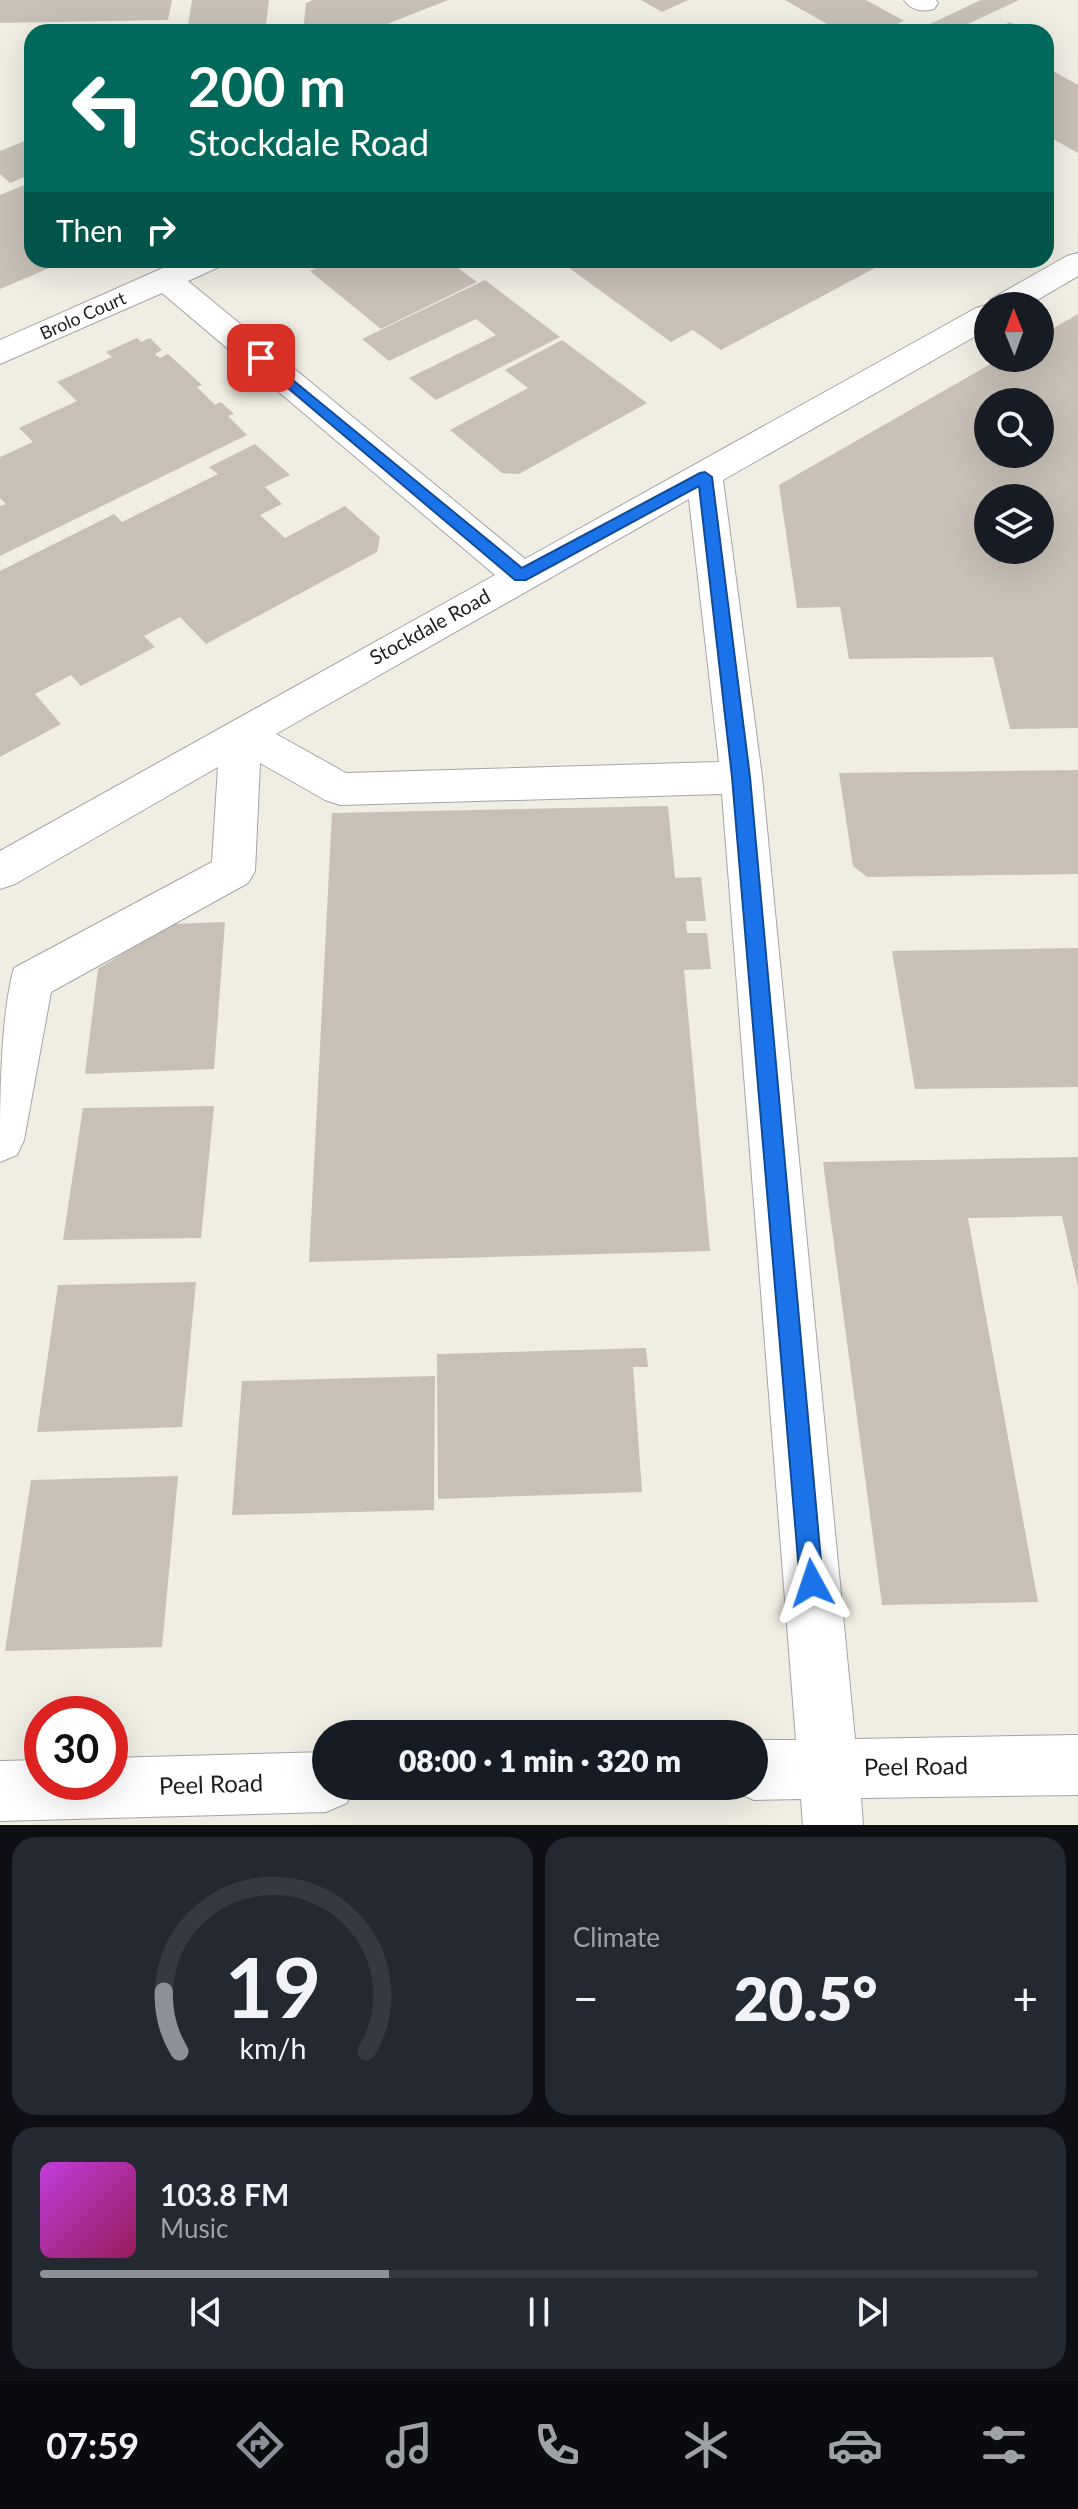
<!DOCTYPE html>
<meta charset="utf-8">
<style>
body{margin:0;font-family:Lato,sans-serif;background:#242831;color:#f1f3f6;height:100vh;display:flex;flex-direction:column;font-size:30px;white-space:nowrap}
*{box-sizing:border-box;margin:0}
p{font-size:26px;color:#9ea1a6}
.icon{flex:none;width:44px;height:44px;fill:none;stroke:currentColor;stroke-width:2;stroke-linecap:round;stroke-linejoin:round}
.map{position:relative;height:1825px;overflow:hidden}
.drawer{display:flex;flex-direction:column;gap:12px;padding:12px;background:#0d0f14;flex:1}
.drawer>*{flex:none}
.hud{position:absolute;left:24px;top:24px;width:1030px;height:244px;border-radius:24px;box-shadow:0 8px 32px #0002;background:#00695c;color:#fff;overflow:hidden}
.needle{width:52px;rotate:359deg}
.controls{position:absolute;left:974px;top:292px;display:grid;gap:16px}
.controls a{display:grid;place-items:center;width:80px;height:80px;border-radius:50%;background:#171b24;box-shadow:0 8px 32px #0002;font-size:40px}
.speed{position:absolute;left:24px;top:1696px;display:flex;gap:16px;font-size:40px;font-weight:700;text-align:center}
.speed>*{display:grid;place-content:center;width:104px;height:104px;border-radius:50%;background:#171b24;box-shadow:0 8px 32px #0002;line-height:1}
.speed .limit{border:12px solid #d22;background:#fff;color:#111}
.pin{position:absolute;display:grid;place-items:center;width:68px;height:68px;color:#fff;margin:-34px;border-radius:16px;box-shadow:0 4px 12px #0006}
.me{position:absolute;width:88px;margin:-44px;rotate:355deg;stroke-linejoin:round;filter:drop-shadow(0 0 6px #0008)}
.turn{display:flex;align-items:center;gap:28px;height:168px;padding:0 32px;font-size:36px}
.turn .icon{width:104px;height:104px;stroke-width:2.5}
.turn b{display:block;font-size:56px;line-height:68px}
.then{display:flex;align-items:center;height:76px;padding:0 32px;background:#0003;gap:16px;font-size:30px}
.big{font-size:60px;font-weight:800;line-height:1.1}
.drawer .card{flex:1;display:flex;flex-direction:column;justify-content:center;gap:12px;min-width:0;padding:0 28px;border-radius:24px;background:#242831}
.drawer .dial{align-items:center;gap:0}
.dial svg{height:208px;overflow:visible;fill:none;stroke:#363941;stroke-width:7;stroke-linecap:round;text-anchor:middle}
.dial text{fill:#f1f3f6;stroke:none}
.song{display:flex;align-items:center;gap:24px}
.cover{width:96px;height:96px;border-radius:12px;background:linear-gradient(135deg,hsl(290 70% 55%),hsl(330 70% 35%))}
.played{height:8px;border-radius:4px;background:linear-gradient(90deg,#8c9099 35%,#363941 35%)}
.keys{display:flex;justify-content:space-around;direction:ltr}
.heat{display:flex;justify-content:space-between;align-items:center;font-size:44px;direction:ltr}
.drawer .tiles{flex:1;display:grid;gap:12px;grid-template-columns:1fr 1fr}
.card:last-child{grid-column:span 2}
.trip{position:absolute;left:312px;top:1720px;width:456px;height:80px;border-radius:40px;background:#171b24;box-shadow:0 8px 32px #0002;font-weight:800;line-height:80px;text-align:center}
.tabs{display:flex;height:128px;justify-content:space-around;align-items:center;background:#090b0e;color:#9ea1a6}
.tabs .icon{width:56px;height:56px}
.tabs .active{color:#8c9099}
.tabs b{font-size:36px;color:#f1f3f6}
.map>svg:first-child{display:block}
</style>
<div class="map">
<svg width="1078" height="1825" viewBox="0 0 1078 1825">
<rect width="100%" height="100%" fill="#f0ede3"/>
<!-- building -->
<g fill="#c8c0b6" fill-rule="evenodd">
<polygon points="0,0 172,0 168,20 0,23"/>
<polygon points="192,0 269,0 265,32 187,32"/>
<polygon points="313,0 448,0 367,32 303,32 306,3"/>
<polygon points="641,0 688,0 662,12"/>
<polygon points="785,0 866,0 904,21 880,32 841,32"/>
<polygon points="981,0 1019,0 951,32 930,24"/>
<polygon points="1010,22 1029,32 990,32"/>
<polygon points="1046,67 1078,85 1078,153 1046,135"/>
<polygon points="32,138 32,174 10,183 0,174 0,151"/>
<polygon points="32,182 32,260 68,260 0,289 0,195"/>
<polygon points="334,260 447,260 477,282 381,329 310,271"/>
<polygon points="565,260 890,260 721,350 693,330 671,342 561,262"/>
<polygon points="485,280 560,337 436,400 409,378 496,335 476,319 389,361 362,339"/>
<path d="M1078,314v414l-68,1 -17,-72 -144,2 -9,-52 -43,1 -18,-123 222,-127h39v-22zM988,402h52v52h-52zM988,498h52v52h-52z"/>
<polygon points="137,338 141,342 150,338 162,350 155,354 160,358 168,354 202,385 197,387 215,405 221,402 234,414 228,416 247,435 0,556 0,506 6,504 0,498 0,457 33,442 19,428 77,401 57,382 112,357 106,352"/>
<polygon points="562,340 647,403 519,474 502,473 450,430 528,388 505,370"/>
<polygon points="255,444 290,475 265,487 282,504 260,515 285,538 345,506 380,537 377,552 206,644 180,617 144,636 155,647 81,686 71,675 35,694 61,724 0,757 0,571 114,514 122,522 218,474 209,467"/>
<polygon points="1078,770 1078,874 867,877 853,866 839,773"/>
<polygon points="668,806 675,878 701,877 706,921 686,921 687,933 707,933 711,969 684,970 710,1251 309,1262 332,813"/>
<polygon points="225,922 214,1069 85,1074 98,969 171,924"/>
<polygon points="1078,948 1078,1087 915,1089 892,951"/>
<polygon points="214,1106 201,1238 63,1240 83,1108"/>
<polygon points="1078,1157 1078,1287 1062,1216 968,1218 1038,1602 882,1605 823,1162"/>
<polygon points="196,1282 182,1427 37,1432 58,1285"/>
<polygon points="646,1348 648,1367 633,1367 642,1492 438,1499 437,1354"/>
<polygon points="435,1376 434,1510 232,1515 242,1381"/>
<polygon points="178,1476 162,1647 5,1651 31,1480"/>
</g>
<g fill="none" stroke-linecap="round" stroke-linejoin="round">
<!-- minor casing -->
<g stroke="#a5a5a5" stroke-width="2">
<g id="minor">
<path d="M904,0h32l2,3 -4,6c-12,3 -22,2 -30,-9z"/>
<path d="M1078,253v23l-51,30h-39v23l-265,151 39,297 93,962 223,-4v60l-217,3 2,27h-60l-2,-26 -47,1 -21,-9 -2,-5h23v-46h42l-74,-946 -382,11 -15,-5 -65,-37 -5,108 -7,12 -197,109 -27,148 -7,15 -17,7c0,-56 0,-145 14,-194l198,-106 6,-95 -203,117 -15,5v-38l495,-276 -333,-282 -162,71v-24l181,-80h43l-5,7 -31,14 337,278 451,-251 11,-3 4,-6 76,-43zM689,499l30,263 -373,11 -70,-39z"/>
<polygon points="326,1752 326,1786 354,1786 347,1803 326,1812 0,1821 0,1761 42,1760 42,1782 110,1782 110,1758"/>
</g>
</g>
<!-- minor -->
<use href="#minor" fill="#fff" fill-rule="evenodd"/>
</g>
<!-- route -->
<polygon fill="#1a73e8" stroke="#114b97" stroke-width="2" points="261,354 522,568 700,473 705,472 712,477 750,777 823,1583 820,1591 812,1594 804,1591 800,1583 732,777 699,486 526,580 515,580 256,361 256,355"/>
<g text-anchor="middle" stroke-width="6" stroke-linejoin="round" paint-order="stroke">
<!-- far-street labels -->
<g font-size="18" fill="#1e1e1e" stroke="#fff">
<text transform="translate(83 316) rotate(-24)" y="6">Brolo Court</text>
</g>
<!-- street labels -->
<g font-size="20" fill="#1e1e1e" stroke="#fff">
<text transform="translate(430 627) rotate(-29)" y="7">Stockdale Road</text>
</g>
<!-- near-street labels -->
<g font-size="24" fill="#1e1e1e" stroke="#fff">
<text transform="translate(916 1767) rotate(-1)" y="8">Peel Road</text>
<text transform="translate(211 1785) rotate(-2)" y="8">Peel Road</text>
</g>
</g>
</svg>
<div class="controls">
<a><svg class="needle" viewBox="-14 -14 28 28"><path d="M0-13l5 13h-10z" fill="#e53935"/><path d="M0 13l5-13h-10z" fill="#9ea1a6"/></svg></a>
<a><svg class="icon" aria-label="search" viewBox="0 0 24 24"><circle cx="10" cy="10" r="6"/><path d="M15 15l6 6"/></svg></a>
<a><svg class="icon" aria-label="layers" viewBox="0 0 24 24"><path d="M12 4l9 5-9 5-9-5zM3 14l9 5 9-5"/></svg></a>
</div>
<div class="speed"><div class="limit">30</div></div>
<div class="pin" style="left:261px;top:358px;background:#d93025"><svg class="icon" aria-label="arrive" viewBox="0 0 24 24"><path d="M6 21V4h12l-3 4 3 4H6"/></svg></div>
<svg class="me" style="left:812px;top:1583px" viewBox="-20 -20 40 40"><path d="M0-17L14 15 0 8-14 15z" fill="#1a73e8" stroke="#fff" stroke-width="4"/></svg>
<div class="trip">08:00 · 1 min · 320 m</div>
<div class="hud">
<div class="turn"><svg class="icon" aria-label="left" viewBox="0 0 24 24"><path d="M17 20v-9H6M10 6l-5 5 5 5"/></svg><div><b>200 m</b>Stockdale Road</div></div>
<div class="then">Then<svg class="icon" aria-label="right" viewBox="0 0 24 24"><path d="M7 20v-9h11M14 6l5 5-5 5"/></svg></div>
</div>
</div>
<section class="drawer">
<div class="tiles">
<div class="card dial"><svg viewBox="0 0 100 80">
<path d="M14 69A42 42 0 1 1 86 69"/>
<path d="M14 69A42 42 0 0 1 8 46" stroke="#8c9099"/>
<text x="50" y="56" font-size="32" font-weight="700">19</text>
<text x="50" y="72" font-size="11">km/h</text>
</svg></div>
<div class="card"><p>Climate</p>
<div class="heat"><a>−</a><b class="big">20.5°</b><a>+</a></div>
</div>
<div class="card">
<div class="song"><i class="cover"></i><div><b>103.8 FM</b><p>Music</p></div></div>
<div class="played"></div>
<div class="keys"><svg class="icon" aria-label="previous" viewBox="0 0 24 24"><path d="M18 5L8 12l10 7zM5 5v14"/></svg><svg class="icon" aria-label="pause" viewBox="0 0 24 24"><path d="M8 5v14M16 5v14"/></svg><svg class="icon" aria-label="next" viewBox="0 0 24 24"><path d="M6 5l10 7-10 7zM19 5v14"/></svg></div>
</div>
</div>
</section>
<nav class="tabs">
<b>07:59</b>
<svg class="icon active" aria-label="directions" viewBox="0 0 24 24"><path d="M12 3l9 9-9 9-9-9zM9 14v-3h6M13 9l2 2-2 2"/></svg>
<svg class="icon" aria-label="music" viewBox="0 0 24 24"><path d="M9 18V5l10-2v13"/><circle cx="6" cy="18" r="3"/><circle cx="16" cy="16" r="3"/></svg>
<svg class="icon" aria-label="phone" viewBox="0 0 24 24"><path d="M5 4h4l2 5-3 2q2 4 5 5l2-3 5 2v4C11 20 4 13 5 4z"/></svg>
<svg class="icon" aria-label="climate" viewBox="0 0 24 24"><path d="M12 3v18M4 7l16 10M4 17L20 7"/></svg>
<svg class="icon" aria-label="car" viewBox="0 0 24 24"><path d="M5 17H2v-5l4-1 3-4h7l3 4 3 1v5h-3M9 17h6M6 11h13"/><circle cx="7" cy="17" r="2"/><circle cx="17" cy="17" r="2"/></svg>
<svg class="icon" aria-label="filters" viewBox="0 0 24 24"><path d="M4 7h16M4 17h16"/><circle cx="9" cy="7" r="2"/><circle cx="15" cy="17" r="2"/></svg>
</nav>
